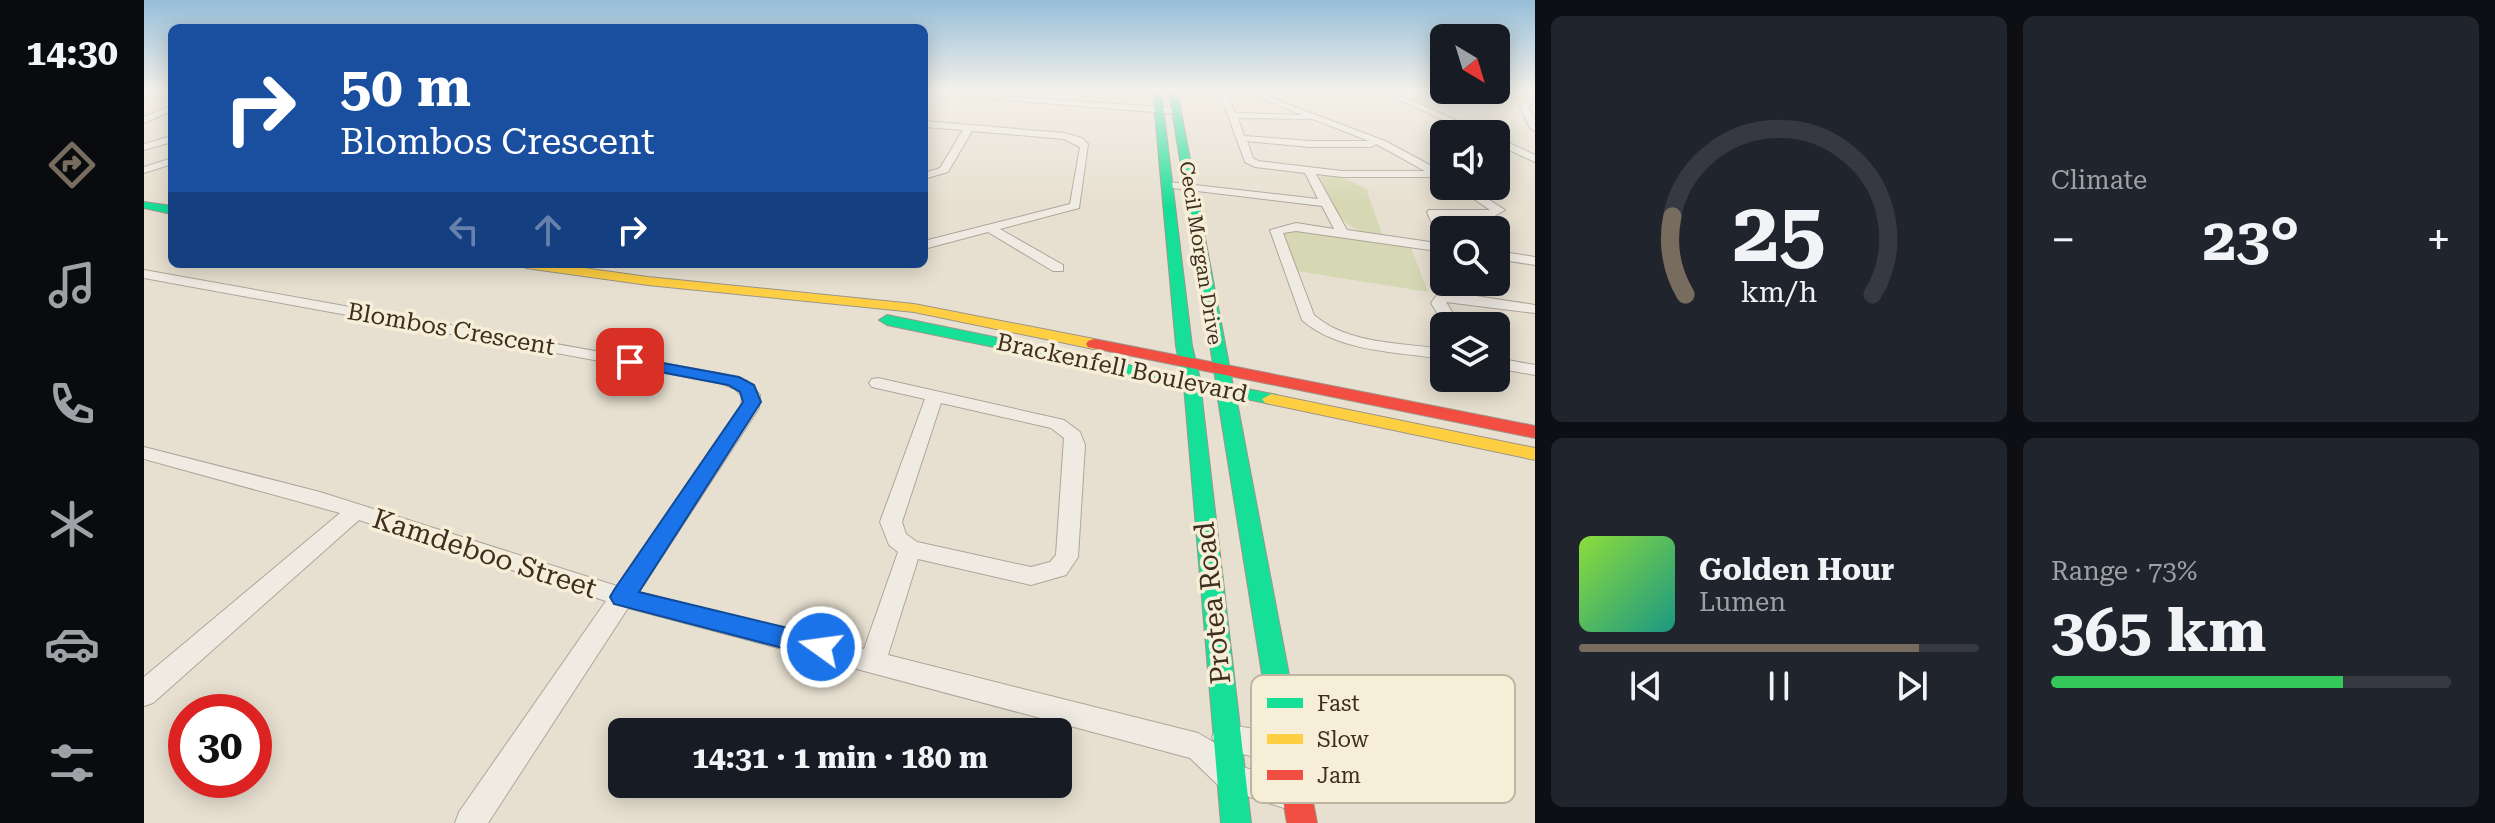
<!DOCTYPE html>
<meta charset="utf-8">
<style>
body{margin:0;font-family:"Roboto Serif",serif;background:#20242c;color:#f1f3f6;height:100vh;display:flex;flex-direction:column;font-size:30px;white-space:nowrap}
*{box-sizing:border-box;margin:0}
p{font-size:26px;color:#9ea1a6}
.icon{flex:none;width:44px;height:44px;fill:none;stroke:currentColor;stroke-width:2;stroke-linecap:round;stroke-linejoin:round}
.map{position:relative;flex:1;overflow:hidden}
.sheet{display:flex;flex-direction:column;gap:16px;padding:16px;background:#0d0f14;width:960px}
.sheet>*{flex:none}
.hud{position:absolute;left:24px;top:24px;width:760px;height:244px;border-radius:12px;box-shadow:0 4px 20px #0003;background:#1a4fa0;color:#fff;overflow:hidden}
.needle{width:52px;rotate:142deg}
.fabs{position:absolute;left:1286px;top:24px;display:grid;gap:16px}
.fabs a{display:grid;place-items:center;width:80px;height:80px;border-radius:12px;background:#171b24;box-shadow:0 4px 20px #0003;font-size:40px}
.speed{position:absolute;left:24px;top:694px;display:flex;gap:16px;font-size:40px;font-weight:700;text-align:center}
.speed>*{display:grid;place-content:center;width:104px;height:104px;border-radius:50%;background:#171b24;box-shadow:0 4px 20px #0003;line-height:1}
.speed .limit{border:12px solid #d22;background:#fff;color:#111}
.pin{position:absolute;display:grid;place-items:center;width:68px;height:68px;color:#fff;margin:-34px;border-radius:16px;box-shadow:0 4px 12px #0006}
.me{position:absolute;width:88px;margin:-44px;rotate:284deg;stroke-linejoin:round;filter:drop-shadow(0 0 6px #0008)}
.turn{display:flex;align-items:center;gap:28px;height:168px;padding:0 40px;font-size:36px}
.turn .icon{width:104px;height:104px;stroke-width:2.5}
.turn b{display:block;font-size:56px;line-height:68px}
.lanes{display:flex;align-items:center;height:76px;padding:0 40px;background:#0003;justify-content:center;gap:40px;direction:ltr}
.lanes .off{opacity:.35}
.big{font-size:60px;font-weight:700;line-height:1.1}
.sheet .card{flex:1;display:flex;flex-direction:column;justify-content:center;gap:12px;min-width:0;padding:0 28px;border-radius:12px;background:#20242c}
.sheet .dial{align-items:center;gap:0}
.dial svg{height:208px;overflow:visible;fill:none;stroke:#363941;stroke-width:7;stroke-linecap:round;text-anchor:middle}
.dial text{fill:#f1f3f6;stroke:none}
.song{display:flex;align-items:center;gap:24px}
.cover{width:96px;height:96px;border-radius:12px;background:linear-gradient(135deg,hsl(90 70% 55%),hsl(170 70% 35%))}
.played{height:8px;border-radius:4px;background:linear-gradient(90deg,#786c5e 85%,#363941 85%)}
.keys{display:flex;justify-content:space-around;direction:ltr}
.heat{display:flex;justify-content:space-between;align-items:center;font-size:44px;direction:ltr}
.charge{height:12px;border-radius:6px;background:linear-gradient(90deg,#34c759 73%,#363941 0)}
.sheet .tiles{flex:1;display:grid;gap:16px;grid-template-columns:repeat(2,1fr)}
.trip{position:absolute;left:464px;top:718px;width:464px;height:80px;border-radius:12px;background:#171b24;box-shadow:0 4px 20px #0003;font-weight:700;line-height:80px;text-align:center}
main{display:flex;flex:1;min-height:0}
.menu{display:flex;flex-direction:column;width:144px;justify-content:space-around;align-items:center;background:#090b0e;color:#9ea1a6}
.menu .icon{width:56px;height:56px}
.menu .selected{color:#786c5e}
.menu b{font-size:36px;color:#f1f3f6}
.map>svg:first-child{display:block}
</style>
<main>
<nav class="menu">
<b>14:30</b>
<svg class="icon selected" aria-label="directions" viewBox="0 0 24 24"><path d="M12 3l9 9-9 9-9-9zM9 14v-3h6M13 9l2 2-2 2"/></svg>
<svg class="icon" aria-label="music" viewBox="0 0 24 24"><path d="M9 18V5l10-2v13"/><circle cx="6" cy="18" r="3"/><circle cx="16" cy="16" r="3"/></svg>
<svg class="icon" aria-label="phone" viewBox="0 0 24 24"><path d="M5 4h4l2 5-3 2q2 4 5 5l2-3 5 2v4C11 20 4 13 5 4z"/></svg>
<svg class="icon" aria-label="climate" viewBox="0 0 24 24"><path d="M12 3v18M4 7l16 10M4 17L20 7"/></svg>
<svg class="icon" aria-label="car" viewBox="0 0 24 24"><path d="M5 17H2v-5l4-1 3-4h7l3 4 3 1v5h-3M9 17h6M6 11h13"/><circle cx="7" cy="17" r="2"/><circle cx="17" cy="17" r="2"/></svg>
<svg class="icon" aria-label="filters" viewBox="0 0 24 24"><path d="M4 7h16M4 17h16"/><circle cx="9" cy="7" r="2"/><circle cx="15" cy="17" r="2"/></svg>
</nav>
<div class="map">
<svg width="1391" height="823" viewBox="0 0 1391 823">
<rect width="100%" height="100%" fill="#e7e0d1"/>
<!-- green -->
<g fill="#d6d7b3">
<path d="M1181,175l15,1 30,15 -3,1 16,44c-46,-7 -41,-20 -63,-58z"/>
<polygon points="1142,229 1266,245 1284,292 1153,271 1139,232"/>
</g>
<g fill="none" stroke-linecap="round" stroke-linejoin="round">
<!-- street casing -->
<g stroke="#ada599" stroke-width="2">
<g id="street">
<polygon points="0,91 18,91 28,95 28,100"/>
<polygon points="780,91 1033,108 1037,111 1033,114 780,93"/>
<path d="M1075,91h8l8,22 67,2 -59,-24h10l132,50 58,31 1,2 -5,3h-97l-26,-3 31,56 97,14v8l-148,-21 -13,2 31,82c33,29 88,28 130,34v10c-46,-7 -106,-7 -142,-39l-32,-90 26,-7 38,6 -12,-23 -158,-19v-4l4,-1 150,17 -13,-26 -50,-6 -10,-5zM1094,118l75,1 56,22h-59l-66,-5zM1103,141l63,6h61l5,-3 49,27h-83l-84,-10 -5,-3z"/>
<polygon points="1236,91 1246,91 1343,134 1330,134"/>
<polygon points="1388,94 1391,94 1391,101 1384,107 1391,120 1391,131 1386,128 1376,107"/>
<polygon points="28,105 28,111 0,123 0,117"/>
<polygon points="780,121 920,133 938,138 944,144 935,208 856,229 919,265 919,271 909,271 844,232 780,249 780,241 926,204 936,147 920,139 828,131 804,172 780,179 780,173 796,168 819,130 780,127"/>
<polygon points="28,136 28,142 0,150 0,144"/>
<polygon points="1352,137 1391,155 1391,162 1352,144"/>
<polygon points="28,158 28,164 0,173 0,167"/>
<polygon points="1311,186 1324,186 1361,210 1347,218 1297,216 1303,230 1300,230 1300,242 1294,238 1283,212 1285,210 1346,210"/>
<polygon points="1352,251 1391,257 1391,265 1352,259"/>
<path d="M0,270l579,104 24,7 13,14 -1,13 -120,184 225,57 34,-97 -9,-7 -9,-23 45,-123 -53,-12 -3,-4 3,-4 6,-1 186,42 16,12 5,13 -7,112 -12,18 -35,10 -113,-26 -30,96 310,78 17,10 -3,-6 4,-9c18,-7 63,7 82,14l4,10 -4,10 -10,4 -68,-18 19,18 69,20 4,11 -4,11 -11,4 -76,-24 -31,-30 -562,-150 -140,215h-33l4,-11 147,-211 -247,-81 -206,183 -9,3v-29l196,-164 -196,-54v-12l176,45 297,94 124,-178 1,-12 -7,-7 -15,-6 -576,-105zM797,403l110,25 13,10 -8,117 -6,7 -19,5 -114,-25 -11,-8 -4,-12z"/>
<polygon points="1298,294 1319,294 1391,305 1391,313 1302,302 1317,326 1301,326 1287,303 1293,295"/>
<polygon points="1352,358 1391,365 1391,375 1352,368"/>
</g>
</g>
<!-- fast casing -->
<g stroke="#9c958a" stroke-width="2">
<g id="fast">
<polygon points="1009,91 1017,91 1048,346 1056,379 1072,382 1025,91 1033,91 1089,386 1133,395 1136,399 1127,404 1092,397 1153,717 1149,726 1139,730 1129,726 1125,717 1073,393 1057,390 1107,823 1077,823 1040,386 743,325 735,320 743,315 1038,376 1032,346"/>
<polygon points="0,202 28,206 28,214 0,208"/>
</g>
</g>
<!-- slow casing -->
<g stroke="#9c958a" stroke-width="2">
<g id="slow">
<polygon points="375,264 411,264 504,277 770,304 950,339 958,344 950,349 770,312 504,285 382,268"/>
<polygon points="1127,394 1391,448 1391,460 1121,403 1118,399"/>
</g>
</g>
<!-- jam casing -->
<g stroke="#9c958a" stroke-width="2">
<g id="jam">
<polygon points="950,339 1391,426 1391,438 944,347 942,344 944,341"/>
<polygon points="1139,704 1149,708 1153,717 1173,823 1143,823 1125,717 1129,708"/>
</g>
</g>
<!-- street -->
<use href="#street" fill="#efebe3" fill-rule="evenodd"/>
<!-- fast -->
<use href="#fast" fill="#16e098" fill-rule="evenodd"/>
<!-- slow -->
<use href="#slow" fill="#ffcf43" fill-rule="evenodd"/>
<!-- jam -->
<use href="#jam" fill="#f24e42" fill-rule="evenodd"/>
</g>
<!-- sky -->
<linearGradient id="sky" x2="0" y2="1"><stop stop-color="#96bed9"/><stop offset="0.44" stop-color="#f4f1ea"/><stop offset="1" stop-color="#f4f1ea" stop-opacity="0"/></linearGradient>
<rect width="1391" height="206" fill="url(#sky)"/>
<!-- route -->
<polygon fill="#1a73e8" stroke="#114b97" stroke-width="2" points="486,357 595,377 610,385 617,402 495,592 677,636 686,639 690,647 686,655 677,658 470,604 466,597 470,590 599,402 596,392 584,385 480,365 478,362"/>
<g text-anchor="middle" stroke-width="7" stroke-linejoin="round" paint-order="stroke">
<!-- far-street labels -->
<g font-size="20" fill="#3d2e20" stroke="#f7eed8">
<text transform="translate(1057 253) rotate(81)" y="7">Cecil Morgan Drive</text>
</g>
<!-- street labels -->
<g font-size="24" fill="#3d2e20" stroke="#f7eed8">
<text transform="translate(307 329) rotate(10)" y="8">Blombos Crescent</text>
<text transform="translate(978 368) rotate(12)" y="8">Brackenfell Boulevard</text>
</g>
<!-- near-street labels -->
<g font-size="28" fill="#3d2e20" stroke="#f7eed8">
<text transform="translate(341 553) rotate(18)" y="10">Kamdeboo Street</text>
<text transform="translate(1068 603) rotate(-96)" y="10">Protea Road</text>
</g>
</g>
<!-- legend -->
<rect x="1107" y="675" width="264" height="128" rx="12" fill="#f7eed8" stroke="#bfb4a1" stroke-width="2"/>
<rect x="1123" y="698" width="36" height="10" fill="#16e098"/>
<rect x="1123" y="734" width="36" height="10" fill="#ffcf43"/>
<rect x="1123" y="770" width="36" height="10" fill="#f24e42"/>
<g font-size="22" fill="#3d2e20">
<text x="1173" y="711">Fast</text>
<text x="1173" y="747">Slow</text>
<text x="1173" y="783">Jam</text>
</g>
</svg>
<div class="fabs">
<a><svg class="needle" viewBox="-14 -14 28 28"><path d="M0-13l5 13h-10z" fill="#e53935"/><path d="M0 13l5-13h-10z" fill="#9ea1a6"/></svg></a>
<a><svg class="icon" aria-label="sound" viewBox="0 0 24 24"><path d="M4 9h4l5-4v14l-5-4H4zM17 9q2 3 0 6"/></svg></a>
<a><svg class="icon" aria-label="search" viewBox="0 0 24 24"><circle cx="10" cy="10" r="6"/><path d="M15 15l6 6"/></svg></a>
<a><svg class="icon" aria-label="layers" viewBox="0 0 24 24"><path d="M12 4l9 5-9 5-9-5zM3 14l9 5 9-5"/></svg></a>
</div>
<div class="speed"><div class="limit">30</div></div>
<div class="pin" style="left:486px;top:362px;background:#d93025"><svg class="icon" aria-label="arrive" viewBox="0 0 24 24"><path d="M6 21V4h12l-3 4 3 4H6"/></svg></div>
<svg class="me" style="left:677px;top:647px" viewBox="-20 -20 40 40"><circle r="17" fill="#1a73e8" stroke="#fff" stroke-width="3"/><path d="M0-11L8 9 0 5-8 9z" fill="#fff"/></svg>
<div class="trip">14:31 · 1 min · 180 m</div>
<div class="hud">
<div class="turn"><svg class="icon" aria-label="right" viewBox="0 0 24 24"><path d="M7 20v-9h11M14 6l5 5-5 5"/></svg><div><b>50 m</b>Blombos Crescent</div></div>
<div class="lanes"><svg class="icon off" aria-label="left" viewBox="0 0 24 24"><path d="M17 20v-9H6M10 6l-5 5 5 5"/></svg><svg class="icon off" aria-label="ahead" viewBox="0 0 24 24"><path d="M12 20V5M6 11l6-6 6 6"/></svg><svg class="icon" aria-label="right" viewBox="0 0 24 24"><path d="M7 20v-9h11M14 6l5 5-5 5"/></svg></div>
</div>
</div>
<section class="sheet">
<div class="tiles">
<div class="card dial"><svg viewBox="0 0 100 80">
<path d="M14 69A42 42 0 1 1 86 69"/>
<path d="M14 69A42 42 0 0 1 9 39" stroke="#786c5e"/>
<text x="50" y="56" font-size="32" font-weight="700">25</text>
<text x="50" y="72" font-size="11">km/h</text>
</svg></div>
<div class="card"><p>Climate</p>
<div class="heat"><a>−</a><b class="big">23°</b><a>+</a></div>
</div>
<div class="card">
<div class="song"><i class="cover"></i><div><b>Golden Hour</b><p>Lumen</p></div></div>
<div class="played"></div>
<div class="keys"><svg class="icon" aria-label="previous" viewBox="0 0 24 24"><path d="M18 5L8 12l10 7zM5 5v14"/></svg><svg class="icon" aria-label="pause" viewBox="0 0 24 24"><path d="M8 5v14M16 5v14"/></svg><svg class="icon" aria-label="next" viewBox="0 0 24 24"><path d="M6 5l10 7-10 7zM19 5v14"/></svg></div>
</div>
<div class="card"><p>Range · 73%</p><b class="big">365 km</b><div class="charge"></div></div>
</div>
</section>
</main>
